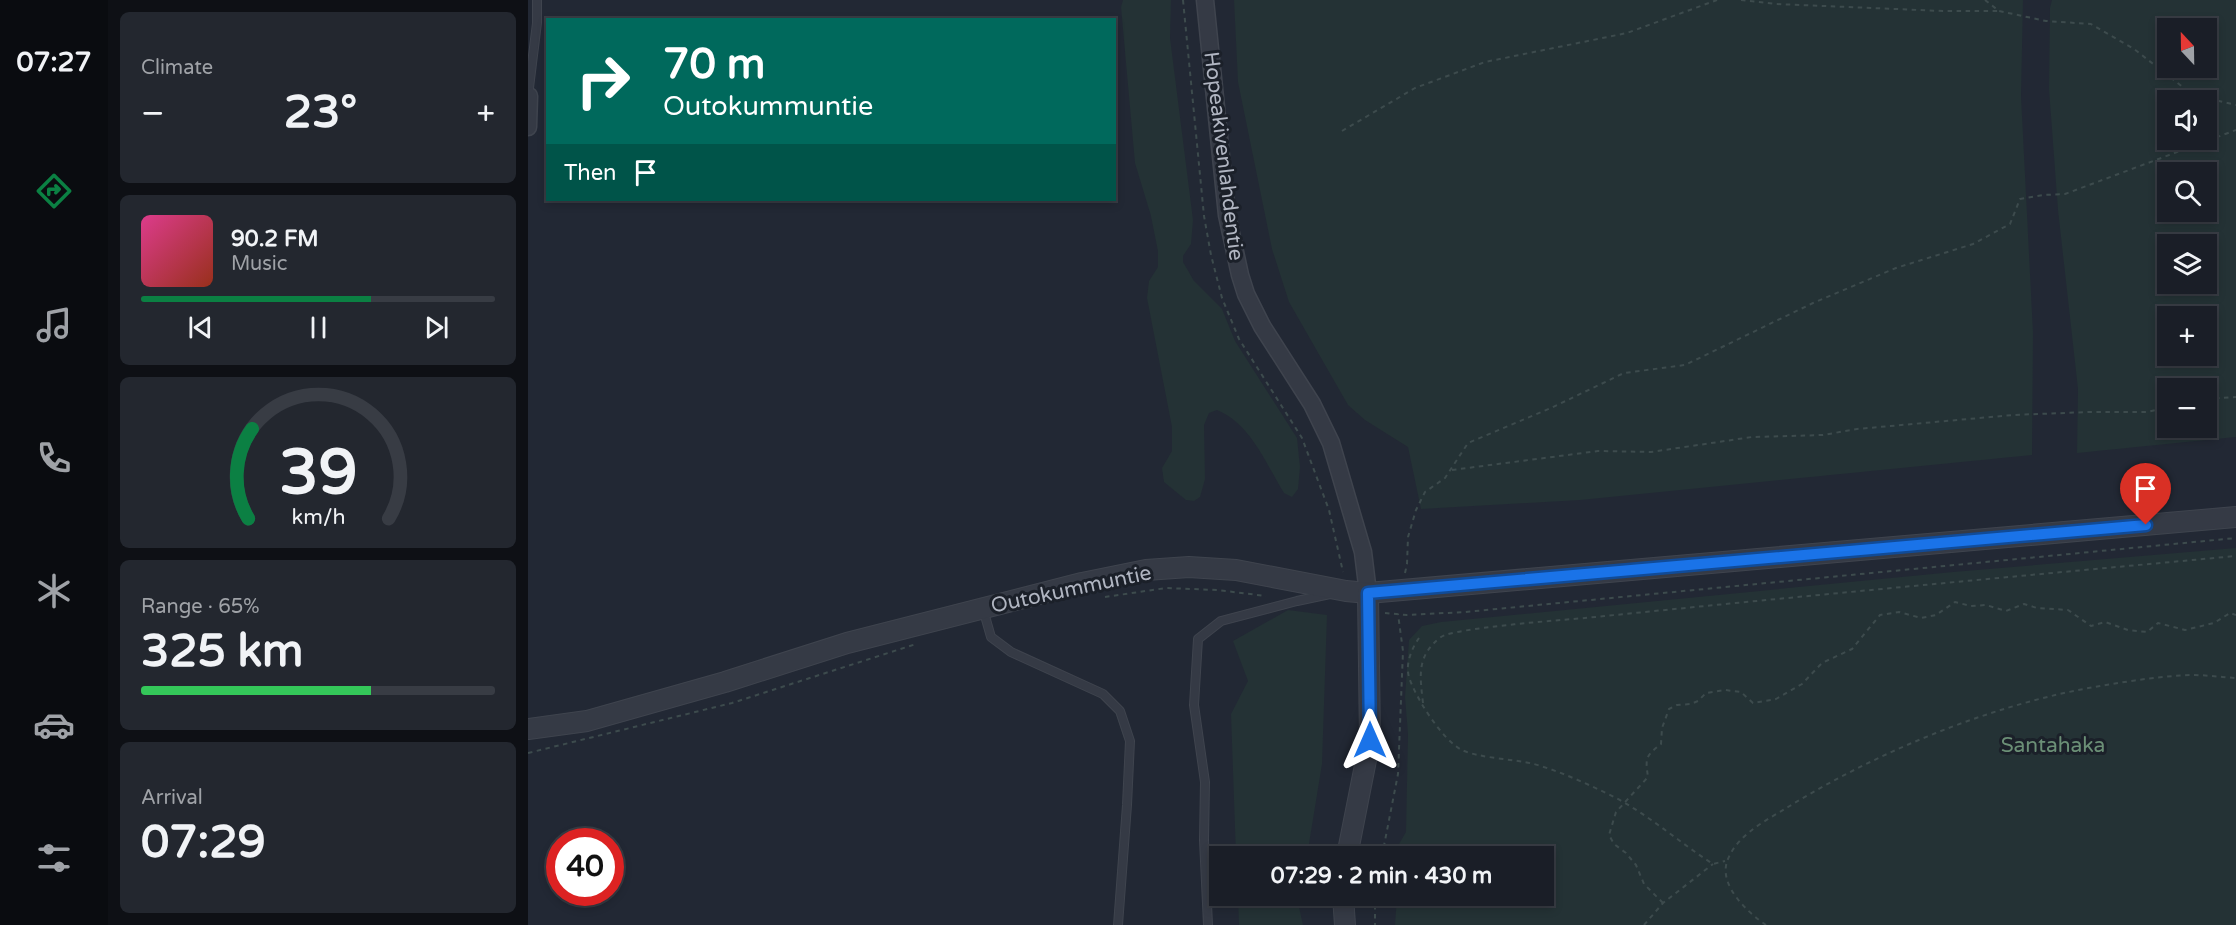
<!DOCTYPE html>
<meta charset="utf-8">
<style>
body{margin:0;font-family:"Varela Round",sans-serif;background:#23272f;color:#f1f3f6;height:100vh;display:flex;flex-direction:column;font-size:22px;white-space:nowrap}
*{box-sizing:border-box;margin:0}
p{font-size:20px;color:#9fa2a7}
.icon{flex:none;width:33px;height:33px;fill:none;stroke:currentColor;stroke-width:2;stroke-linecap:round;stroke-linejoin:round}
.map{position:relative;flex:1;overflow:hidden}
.sheet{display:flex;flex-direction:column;gap:12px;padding:12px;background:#0e1015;width:420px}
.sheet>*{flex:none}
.banner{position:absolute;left:18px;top:18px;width:570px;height:183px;border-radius:0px;box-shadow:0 3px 9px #0003,0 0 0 2px #383c44;background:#00695c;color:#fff;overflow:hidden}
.needle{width:39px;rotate:338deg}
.controls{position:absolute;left:1629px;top:18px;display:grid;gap:12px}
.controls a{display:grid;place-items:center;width:60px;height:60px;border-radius:0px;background:#1a1e27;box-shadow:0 3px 9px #0003,0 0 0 2px #383c44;font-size:30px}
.speed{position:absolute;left:18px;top:828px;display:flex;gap:12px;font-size:30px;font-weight:700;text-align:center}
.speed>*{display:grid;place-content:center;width:78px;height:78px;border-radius:50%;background:#1a1e27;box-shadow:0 3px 9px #0003,0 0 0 2px #383c44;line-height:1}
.speed .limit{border:9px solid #d22;background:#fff;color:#111}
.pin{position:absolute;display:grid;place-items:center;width:51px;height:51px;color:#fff;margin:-62px -26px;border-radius:50% 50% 50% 0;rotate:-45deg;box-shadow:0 0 6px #0007}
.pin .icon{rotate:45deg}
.me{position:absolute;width:66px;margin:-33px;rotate:0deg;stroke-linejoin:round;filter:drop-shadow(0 0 4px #0008)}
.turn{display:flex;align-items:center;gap:21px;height:126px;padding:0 18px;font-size:27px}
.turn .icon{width:78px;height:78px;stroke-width:2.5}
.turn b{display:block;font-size:42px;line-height:51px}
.then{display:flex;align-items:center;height:57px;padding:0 18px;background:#0003;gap:12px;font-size:22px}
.big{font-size:45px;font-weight:800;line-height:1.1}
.sheet .tile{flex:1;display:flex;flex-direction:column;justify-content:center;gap:9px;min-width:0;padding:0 21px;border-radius:9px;background:#23272f}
.sheet .dial{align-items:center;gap:0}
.dial svg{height:156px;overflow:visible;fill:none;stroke:#383c44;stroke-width:7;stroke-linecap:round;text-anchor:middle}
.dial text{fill:#f1f3f6;stroke:none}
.song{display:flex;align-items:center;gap:18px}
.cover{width:72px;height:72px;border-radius:9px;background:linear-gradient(135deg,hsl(330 70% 55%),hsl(10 70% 35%))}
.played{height:6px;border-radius:3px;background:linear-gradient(90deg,#0b8043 65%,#383c44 65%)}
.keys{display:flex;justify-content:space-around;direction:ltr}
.heat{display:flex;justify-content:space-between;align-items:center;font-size:33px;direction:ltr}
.charge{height:9px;border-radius:4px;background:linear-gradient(90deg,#34c759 65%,#383c44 0)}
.trip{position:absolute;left:681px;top:846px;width:345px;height:60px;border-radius:0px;background:#1a1e27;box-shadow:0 3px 9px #0003,0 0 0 2px #383c44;font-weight:800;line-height:60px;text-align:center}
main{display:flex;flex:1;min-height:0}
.tabs{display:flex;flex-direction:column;width:108px;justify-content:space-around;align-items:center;background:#0a0c10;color:#9fa2a7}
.tabs .icon{width:42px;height:42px}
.tabs .active{color:#0b8043}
.tabs b{font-size:27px;color:#f1f3f6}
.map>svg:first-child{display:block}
</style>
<main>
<nav class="tabs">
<b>07:27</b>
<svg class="icon active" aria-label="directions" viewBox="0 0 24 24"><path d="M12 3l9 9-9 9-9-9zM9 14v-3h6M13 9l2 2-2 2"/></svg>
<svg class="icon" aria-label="music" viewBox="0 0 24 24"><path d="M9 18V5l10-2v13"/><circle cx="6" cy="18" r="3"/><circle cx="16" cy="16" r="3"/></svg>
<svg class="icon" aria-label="phone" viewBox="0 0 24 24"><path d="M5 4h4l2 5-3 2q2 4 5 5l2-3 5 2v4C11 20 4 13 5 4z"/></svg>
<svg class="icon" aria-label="climate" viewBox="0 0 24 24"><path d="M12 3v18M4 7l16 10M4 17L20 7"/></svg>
<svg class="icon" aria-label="car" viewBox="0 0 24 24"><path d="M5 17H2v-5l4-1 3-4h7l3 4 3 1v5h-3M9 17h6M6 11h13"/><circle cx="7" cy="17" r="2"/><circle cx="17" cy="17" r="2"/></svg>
<svg class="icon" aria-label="filters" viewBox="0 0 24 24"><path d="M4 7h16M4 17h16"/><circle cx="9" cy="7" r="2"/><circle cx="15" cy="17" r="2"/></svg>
</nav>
<section class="sheet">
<div class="tile"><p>Climate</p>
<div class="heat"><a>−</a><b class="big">23°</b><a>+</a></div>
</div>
<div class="tile">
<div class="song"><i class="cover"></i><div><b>90.2 FM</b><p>Music</p></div></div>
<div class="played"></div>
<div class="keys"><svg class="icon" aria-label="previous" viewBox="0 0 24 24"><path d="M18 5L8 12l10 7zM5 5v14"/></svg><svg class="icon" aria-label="pause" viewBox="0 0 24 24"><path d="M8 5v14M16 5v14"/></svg><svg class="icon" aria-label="next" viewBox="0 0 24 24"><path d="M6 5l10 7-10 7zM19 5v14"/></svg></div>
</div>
<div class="tile dial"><svg viewBox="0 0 100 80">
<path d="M14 69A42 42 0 1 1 86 69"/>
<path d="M14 69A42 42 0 0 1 16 23" stroke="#0b8043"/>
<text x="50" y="56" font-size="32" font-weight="700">39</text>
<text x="50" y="72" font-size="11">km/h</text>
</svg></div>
<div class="tile"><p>Range · 65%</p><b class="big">325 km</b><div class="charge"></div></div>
<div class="tile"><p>Arrival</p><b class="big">07:29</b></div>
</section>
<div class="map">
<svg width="1708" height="925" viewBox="0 0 1708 925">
<rect width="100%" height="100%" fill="#222834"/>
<!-- green -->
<g fill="#243235" fill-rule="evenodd">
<path d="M595,0h48l-1,38 23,182 -2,24 -8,12v6l11,19 28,28 13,32 62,97 3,29 -2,22 -6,8 -8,-4c-18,-29 -33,-69 -67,-83l-8,3 -5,12 1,54 -5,18 -6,4 -8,-1 -22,-18 -2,-14 10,-17v-24l-25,-129 2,-17 9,-14v-16l-7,-35 -16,-53 -14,-156z"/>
<polygon points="706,0 1495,0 1493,96 1505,333 1504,455 1052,500 893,509 880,447 837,420 820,405 761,302 744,249 710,82"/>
<path d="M1524,0h184v437l-159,16 1,-64 -20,-179 -9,-121 1,-81zM1678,28v40h-38v-40zM1640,100h38v40h-38zM1640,172h38v40h-38zM1678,244v40h-38v-40zM1678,316v40h-38v-40zM1678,388v40h-38v-40z"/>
<polygon points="1708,548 1708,925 867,925 869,896 1016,896 1016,856 864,856 878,832 880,734 877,697 881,640 894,626 913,622 1425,572"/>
<polygon points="760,610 799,615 794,764 779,856 708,856 703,714 720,681 705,641"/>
<polygon points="710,896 773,896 771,907 775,925 711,925"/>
</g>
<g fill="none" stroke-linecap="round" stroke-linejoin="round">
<!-- service casing -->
<g stroke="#3f444e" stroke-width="10">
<g id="service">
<polyline points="0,96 9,23 9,0"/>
<polyline points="455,609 463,637 483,652 575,694 592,711 602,741 599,805 590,925"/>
<polyline points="680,925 676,840 677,782 666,705 670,639 693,621 769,601 802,594"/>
</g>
</g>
<!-- minor casing -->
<g stroke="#3f444e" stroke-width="19">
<g id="minor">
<polyline points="677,0 699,215 712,275 718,294 734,326 784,404 803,443 835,552 840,593"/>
<polyline points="0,127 1,96"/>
</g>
</g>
<!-- tertiary casing -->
<g stroke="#3f444e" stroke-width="22">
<g id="tertiary">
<polyline points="0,729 59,721 197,682 319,643 554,583 618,570 661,567 708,570 818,591 840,593 1708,517"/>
<polyline points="819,856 842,740 840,593"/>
<polyline points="815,896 817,925"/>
</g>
</g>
<!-- path -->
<g stroke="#3d4b4d" stroke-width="2" stroke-dasharray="4.5 4.5" stroke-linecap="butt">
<polyline points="655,0 676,216 683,255 694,298 711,339 774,438 801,510 815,572"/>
<polyline points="1213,0 1248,4 1415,11 1470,11"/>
<polyline points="1457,0 1471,11 1518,21 1563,24 1606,49 1665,95 1708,105"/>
<polyline points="814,131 887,88 957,62 1099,33 1189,0"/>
<polyline points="1678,399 1708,397"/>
<polyline points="924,470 1070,451 1123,452 1224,437 1295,435 1329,429 1485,415 1561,412 1619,412 1640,407"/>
<polyline points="877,573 879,564 880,537 888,510 897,492 917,478 940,443 1023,408 1096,373 1157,365 1285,303 1368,268 1445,244 1482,224 1492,199 1515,195 1537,194 1708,130"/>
<polyline points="577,597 638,588 689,590 738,596"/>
<polyline points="857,613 879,615 937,612 1708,538"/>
<path d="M891,638c-7,10 -14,26 -10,39 6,20 34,64 53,73 16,8 52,9 72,14 25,7 49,18 72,29 40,19 71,48 107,71l12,-3"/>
<path d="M895,703c-3,-27 -7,-47 18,-66 12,-9 121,-17 144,-19 217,-22 434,-42 651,-62"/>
<polyline points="0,753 204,703 388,644"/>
<polyline points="854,856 870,774 875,651 870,614"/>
<polyline points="847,896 847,925"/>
<path d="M1135,903l-19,-19 -8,-19 -10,-12 -12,-9 -5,-9 7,-23 32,-35c-3,-20 -2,-21 13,-33l1,-16 7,-19 8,-4 14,-1 7,-3 8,-8 19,-3 16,2 12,11 23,-4 26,-15 20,-21 30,-14 28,-34 19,-3 22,6 15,-3 19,-13 16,4 15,-1 20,6 18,-7 13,4 31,2 23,16 14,-4 23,8 19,2 11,-9 27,7 29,-7 16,-10 6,2"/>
<polyline points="1116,925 1135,903 1185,864"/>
<path d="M1238,925c-19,-13 -49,-41 -38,-66 10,-25 39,-39 60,-52 93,-57 205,-103 312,-121 30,-5 61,-10 91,-11 15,0 30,2 45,3"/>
</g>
<!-- service -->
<use href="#service" stroke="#353a45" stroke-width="8"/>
<!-- minor -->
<use href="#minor" stroke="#353a45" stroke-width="16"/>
<!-- tertiary -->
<use href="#tertiary" stroke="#353a45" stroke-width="20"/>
</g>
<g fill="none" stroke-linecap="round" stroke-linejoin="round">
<!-- route casing -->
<g stroke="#114b97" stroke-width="15">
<polyline id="route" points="842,740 840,593 1618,525"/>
</g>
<!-- route -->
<use href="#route" stroke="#1a73e8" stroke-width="10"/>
</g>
<g text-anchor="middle" stroke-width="6" stroke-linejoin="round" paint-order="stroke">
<!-- street labels -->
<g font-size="21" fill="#b0b5c1" stroke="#1b2029">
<text transform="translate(696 156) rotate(83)" y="7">Hopeakivenlahdentie</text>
<text transform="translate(543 589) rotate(-12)" y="7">Outokummuntie</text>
</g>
<!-- park labels -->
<g font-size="21" fill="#6b8f76" stroke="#1b2029">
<text x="1525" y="752">Santahaka</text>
</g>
</g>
</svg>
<div class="controls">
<a><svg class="needle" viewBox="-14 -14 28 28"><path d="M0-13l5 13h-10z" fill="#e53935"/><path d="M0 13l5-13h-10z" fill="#9fa2a7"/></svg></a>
<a><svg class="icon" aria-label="sound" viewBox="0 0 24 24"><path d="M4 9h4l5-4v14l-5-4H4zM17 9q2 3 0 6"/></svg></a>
<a><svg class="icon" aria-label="search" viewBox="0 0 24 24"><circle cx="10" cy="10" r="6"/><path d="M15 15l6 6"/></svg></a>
<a><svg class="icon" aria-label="layers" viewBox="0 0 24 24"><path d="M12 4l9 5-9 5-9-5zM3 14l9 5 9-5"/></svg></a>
<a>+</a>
<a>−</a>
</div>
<div class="speed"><div class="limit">40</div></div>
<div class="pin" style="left:1618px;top:525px;background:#d93025"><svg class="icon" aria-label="arrive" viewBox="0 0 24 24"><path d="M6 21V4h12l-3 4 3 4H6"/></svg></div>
<svg class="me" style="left:842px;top:740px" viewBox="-20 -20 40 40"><path d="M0-17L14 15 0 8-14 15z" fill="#1a73e8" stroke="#fff" stroke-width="4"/></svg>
<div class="trip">07:29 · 2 min · 430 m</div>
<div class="banner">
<div class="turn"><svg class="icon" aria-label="right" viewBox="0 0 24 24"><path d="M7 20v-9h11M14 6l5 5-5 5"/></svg><div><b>70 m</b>Outokummuntie</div></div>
<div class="then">Then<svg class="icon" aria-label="arrive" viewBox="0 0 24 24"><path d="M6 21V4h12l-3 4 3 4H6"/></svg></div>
</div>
</div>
</main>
